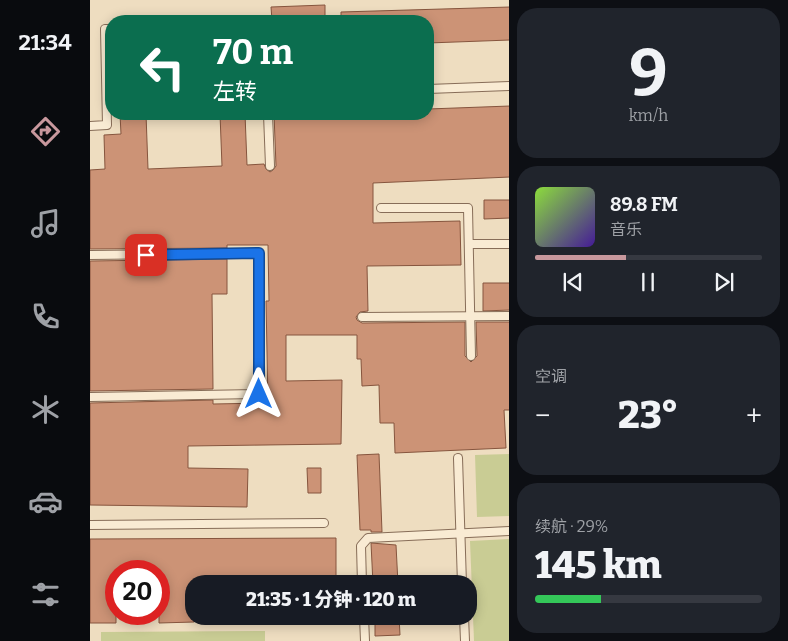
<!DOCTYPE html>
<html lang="zh">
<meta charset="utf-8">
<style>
body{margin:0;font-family:Bitter,"Noto Sans SC",serif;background:#20242c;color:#f1f3f6;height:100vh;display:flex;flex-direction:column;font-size:19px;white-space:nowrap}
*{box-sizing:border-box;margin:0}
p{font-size:16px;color:#9ea1a6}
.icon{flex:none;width:28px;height:28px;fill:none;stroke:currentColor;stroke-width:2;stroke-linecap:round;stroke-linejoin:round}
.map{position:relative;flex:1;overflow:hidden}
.details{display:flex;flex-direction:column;gap:8px;padding:8px;background:#0d0f14;width:279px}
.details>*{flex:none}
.banner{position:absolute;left:15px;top:15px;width:329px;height:105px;border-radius:20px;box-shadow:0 2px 12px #0003;background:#0b6e4f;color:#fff;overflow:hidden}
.speed{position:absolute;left:15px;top:560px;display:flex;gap:10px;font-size:25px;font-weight:700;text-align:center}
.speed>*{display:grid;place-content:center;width:65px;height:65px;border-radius:50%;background:#171b24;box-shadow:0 2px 12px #0003;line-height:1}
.speed .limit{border:8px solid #d22;background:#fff;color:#111}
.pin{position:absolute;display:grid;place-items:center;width:42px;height:42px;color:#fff;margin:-21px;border-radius:10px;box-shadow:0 2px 8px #0006}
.me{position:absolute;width:55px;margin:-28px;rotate:0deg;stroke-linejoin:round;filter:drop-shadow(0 0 4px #0008)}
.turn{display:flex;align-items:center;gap:18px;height:105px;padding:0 25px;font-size:22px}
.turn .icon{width:65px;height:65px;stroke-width:2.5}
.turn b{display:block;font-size:35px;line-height:42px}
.big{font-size:38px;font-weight:800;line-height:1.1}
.details .widget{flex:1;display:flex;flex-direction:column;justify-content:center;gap:8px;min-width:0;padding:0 18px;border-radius:20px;background:#20242c}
.details .dial{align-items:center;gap:0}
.dial b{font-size:65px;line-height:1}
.song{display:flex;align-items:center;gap:15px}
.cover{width:60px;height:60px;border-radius:8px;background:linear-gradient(135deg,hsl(90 70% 55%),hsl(260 70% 35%))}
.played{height:5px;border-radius:2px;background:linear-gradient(90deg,#c8989d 40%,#363941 40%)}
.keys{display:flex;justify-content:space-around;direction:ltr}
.heat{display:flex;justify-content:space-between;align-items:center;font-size:28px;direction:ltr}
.charge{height:8px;border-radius:4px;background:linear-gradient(90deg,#34c759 29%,#363941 0)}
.trip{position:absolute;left:95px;top:575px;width:292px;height:50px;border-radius:20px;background:#171b24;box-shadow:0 2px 12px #0003;font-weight:800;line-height:50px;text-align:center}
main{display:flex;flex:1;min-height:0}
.tabs{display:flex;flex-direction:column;width:90px;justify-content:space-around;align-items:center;background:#090b0e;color:#9ea1a6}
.tabs .icon{width:35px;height:35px}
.tabs .selected{color:#c8989d}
.tabs b{font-size:22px;color:#f1f3f6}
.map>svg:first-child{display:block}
</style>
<main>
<nav class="tabs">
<b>21:34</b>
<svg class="icon selected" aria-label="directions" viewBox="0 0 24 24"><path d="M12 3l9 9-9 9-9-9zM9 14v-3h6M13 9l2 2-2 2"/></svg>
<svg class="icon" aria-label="music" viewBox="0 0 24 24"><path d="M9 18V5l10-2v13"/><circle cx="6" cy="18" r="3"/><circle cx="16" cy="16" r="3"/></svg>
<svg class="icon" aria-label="phone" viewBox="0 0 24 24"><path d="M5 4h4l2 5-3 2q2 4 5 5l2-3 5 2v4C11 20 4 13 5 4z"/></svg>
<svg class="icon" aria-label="climate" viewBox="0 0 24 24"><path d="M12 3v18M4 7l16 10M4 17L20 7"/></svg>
<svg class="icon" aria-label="car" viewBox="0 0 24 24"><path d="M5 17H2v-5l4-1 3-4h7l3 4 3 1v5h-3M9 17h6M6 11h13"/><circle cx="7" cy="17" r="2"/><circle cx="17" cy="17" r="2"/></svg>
<svg class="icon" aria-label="filters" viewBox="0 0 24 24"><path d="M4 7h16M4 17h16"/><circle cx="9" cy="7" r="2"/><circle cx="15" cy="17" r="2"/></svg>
</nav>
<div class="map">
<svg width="420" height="641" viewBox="0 0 420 641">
<rect width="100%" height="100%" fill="#eeddc0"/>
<!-- green -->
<g fill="#c9cc94">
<polygon points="419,454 419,516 387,517 385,455"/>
<polygon points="419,539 419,641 384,641 380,541"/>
<polygon points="175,631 175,641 11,641 11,632"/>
</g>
<!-- building -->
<g fill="#cc9376" stroke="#86553e">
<polygon points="235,5 235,18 182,20 181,7"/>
<polygon points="420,7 420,40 338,43 338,21 251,21 251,12"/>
<polygon points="420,106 420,177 283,183 283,223 370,221 371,265 277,266 278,311 270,312 266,317 267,320 272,323 375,322 375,356 381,362 387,356 386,322 420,322 420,410 414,410 416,448 305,453 304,423 290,423 289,385 272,386 271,359 267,359 267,335 196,335 196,381 252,380 251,444 98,446 98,468 158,469 157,507 0,505 0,403 123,400 123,404 178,403 176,301 179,301 178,245 137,245 137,248 0,249 0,170 15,169 14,135 31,134 30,114 56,114 58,169 132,166 130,114 155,114 157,165 174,164 176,169 180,172 183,170 186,166 184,114 338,114 338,109"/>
<polygon points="394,200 420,200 420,218 394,219"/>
<polygon points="137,259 137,294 122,294 123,389 0,391 0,261"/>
<polygon points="393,283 420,283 420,310 393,311"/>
<polygon points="289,454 292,532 281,532 281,530 270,530 267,455"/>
<polygon points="217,468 231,468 231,493 218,493"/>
<polygon points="246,538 246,584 104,584 104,622 69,623 69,571 26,571 26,623 0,623 0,539"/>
<polygon points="281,543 306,545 308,584 283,584"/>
<polygon points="285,616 309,616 310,635 285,636"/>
</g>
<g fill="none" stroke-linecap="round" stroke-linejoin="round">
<!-- lane casing -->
<g stroke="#876d58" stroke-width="10">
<g id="lane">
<polyline points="338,89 420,86"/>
<polyline points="178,114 180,166"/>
<polyline points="0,126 17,125 15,29 21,29"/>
<polyline points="291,208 378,208 381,356"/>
<polyline points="379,244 420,244"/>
<polyline points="0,255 169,253 169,394 0,397"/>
<polyline points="272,317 420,316"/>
<polyline points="368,458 372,584"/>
<polyline points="0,525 234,523"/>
<polyline points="272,584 271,546 278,538 420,531"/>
<polyline points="274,616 275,641"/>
<polyline points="374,616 375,641"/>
</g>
</g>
<!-- lane -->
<use href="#lane" stroke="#f9ebd3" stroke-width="8"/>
</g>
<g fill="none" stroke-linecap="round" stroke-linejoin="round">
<!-- route casing -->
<g stroke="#114b97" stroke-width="12">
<polyline id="route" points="56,255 169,253 169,394"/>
</g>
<!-- route -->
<use href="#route" stroke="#1a73e8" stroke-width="9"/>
</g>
</svg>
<div class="speed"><div class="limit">20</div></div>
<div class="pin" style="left:56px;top:255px;background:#d93025"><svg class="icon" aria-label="arrive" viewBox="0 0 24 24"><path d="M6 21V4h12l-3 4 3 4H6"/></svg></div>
<svg class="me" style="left:169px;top:394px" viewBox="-20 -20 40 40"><path d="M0-17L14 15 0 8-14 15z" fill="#1a73e8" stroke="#fff" stroke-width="4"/></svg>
<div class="trip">21:35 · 1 分钟 · 120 m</div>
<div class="banner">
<div class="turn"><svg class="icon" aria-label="left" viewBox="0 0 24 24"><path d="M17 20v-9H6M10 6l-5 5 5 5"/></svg><div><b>70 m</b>左转</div></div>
</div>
</div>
<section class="details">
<div class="widget dial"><b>9</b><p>km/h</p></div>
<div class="widget">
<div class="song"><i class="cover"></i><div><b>89.8 FM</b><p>音乐</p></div></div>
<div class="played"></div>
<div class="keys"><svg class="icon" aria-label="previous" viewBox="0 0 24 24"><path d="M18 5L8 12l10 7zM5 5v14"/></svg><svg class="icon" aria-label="pause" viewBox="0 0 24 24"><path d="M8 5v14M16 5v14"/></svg><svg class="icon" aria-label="next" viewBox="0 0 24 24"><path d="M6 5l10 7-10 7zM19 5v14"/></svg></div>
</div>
<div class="widget"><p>空调</p>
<div class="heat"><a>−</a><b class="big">23°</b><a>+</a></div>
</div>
<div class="widget"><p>续航 · 29%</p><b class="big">145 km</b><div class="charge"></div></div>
</section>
</main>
